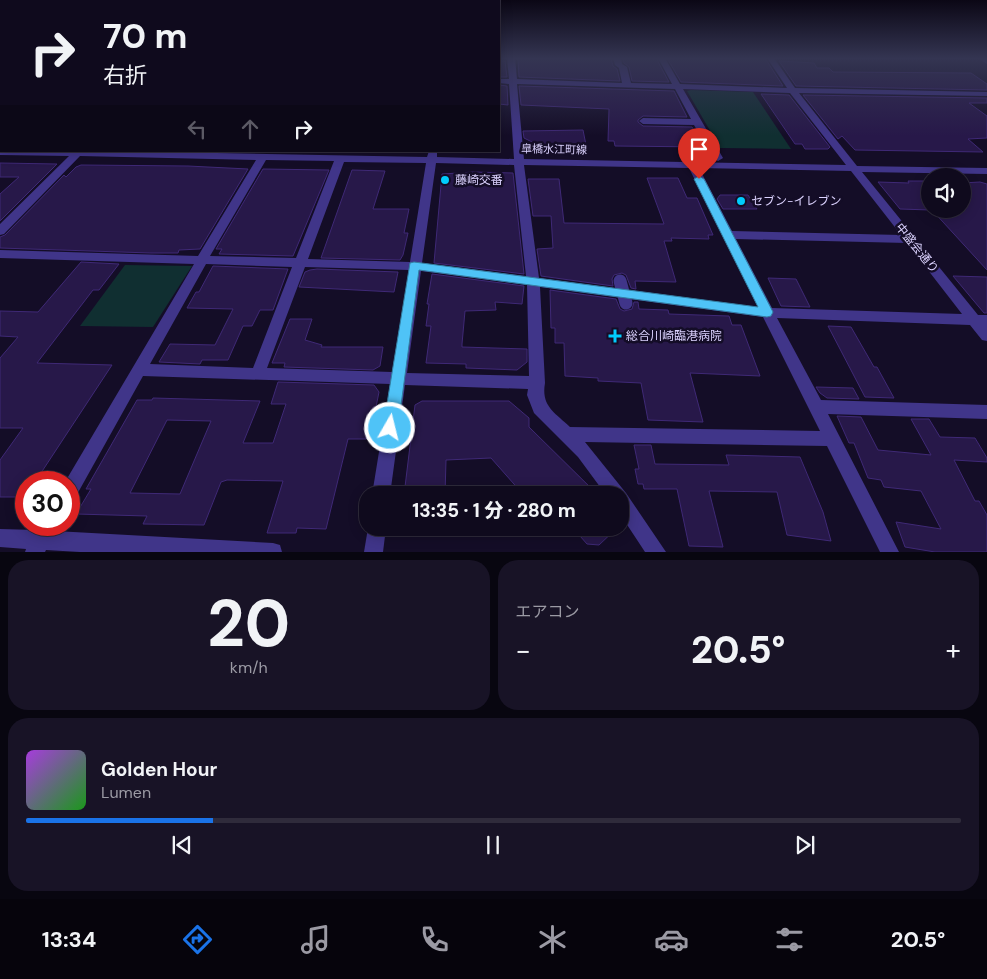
<!DOCTYPE html>
<html lang="ja">
<meta charset="utf-8">
<style>
body{margin:0;font-family:"DM Sans","Noto Sans JP",sans-serif;background:#181326;color:#f1f3f6;height:100vh;display:flex;flex-direction:column;font-size:19px;white-space:nowrap}
*{box-sizing:border-box;margin:0}
p{font-size:16px;color:#9b9aa4}
.icon{flex:none;width:28px;height:28px;fill:none;stroke:currentColor;stroke-width:2;stroke-linecap:round;stroke-linejoin:round}
.map{position:relative;height:552px;overflow:hidden}
.side{display:flex;flex-direction:column;gap:8px;padding:8px;background:#080610;flex:1}
.side>*{flex:none}
.top-card{position:absolute;left:0px;top:0px;width:500px;height:152px;box-shadow:0 2px 12px #0003,0 0 0 1px #2f2b3b;background:#0f0a1d;color:#f1f3f6;overflow:hidden}
.controls{position:absolute;left:921px;top:168px;display:grid;gap:10px}
.controls a{display:grid;place-items:center;width:50px;height:50px;border-radius:50%;background:#0f0a1d;box-shadow:0 2px 12px #0003,0 0 0 1px #2f2b3b;font-size:25px}
.speed{position:absolute;left:15px;top:471px;display:flex;gap:10px;font-size:25px;font-weight:700;text-align:center}
.speed>*{display:grid;place-content:center;width:65px;height:65px;border-radius:50%;background:#0f0a1d;box-shadow:0 2px 12px #0003,0 0 0 1px #2f2b3b;line-height:1}
.speed .limit{border:8px solid #d22;background:#fff;color:#111}
.pin{position:absolute;display:grid;place-items:center;width:42px;height:42px;color:#fff;margin:-51px -21px;border-radius:50% 50% 50% 0;rotate:-45deg;box-shadow:0 0 5px #0007}
.pin .icon{rotate:45deg}
.me{position:absolute;width:55px;margin:-28px;rotate:8deg;stroke-linejoin:round;filter:drop-shadow(0 0 4px #0008)}
.turn{display:flex;align-items:center;gap:18px;height:105px;padding:0 20px;font-size:22px}
.turn .icon{width:65px;height:65px;stroke-width:2.5}
.turn b{display:block;font-size:35px;line-height:42px}
.lanes{display:flex;align-items:center;height:48px;padding:0 20px;background:#0003;justify-content:center;gap:25px;direction:ltr}
.lanes .off{opacity:.35}
.big{font-size:38px;font-weight:800;line-height:1.1}
.side .card{flex:1;display:flex;flex-direction:column;justify-content:center;gap:8px;min-width:0;padding:0 18px;border-radius:20px;background:#181326}
.side .dial{align-items:center;gap:0}
.dial b{font-size:65px;line-height:1}
.song{display:flex;align-items:center;gap:15px}
.cover{width:60px;height:60px;border-radius:8px;background:linear-gradient(135deg,hsl(280 70% 55%),hsl(120 70% 35%))}
.played{height:5px;border-radius:2px;background:linear-gradient(90deg,#1a73e8 20%,#2f2b3b 20%)}
.keys{display:flex;justify-content:space-around;direction:ltr}
.heat{display:flex;justify-content:space-between;align-items:center;font-size:28px;direction:ltr}
.side .tiles{flex:1;display:grid;gap:8px;grid-template-columns:1fr 1fr}
.card:last-child{grid-column:span 2}
.trip{position:absolute;left:359px;top:486px;width:270px;height:50px;border-radius:20px;background:#0f0a1d;box-shadow:0 2px 12px #0003,0 0 0 1px #2f2b3b;font-weight:800;line-height:50px;text-align:center}
.tabs{display:flex;height:80px;justify-content:space-around;align-items:center;background:#06040c;color:#9b9aa4}
.tabs .icon{width:35px;height:35px}
.tabs .current{color:#1a73e8}
.tabs b{font-size:22px;color:#f1f3f6}
.map>svg:first-child{display:block}
</style>
<div class="map">
<svg width="987" height="552" viewBox="0 0 987 552">
<rect width="100%" height="100%" fill="#140d27"/>
<!-- green -->
<g fill="#102f31">
<polygon points="691,90 753,92 791,149 720,148 687,91"/>
<polygon points="125,265 192,266 153,327 80,326"/>
</g>
<!-- building -->
<g fill="#271849" stroke="#3f2976" fill-rule="evenodd">
<polygon points="518,58 611,58 613,66 617,69 620,81 519,77"/>
<polygon points="623,58 656,58 669,82 632,81 629,67 624,63"/>
<polygon points="667,58 765,58 783,86 681,82"/>
<polygon points="499,61 505,61 507,77 499,77"/>
<polygon points="779,61 814,63 817,68 829,68 833,72 971,73 987,84 987,90 796,86"/>
<polygon points="499,85 507,86 508,105 499,104"/>
<polygon points="519,86 674,91 687,117 643,116 638,120 638,122 643,126 692,127 704,147 615,146 614,141 608,141 609,109 521,105"/>
<polygon points="761,94 789,95 830,147 828,149 805,149 802,144 795,144"/>
<polygon points="803,95 987,98 987,103 969,103 987,116 987,138 968,139 983,152 855,150 842,136 838,139"/>
<polygon points="583,130 586,145 538,145 524,138 523,131"/>
<polygon points="0,163 57,164 0,221 0,194 19,177 0,177"/>
<polygon points="81,165 188,166 248,169 200,249 179,250 178,253 151,253 0,248 0,237 5,235 64,175 66,177 76,167"/>
<polygon points="263,169 329,170 293,256 219,254 222,249 216,249"/>
<polygon points="352,170 385,171 373,209 409,209 404,233 408,233 403,255 400,260 321,258"/>
<polygon points="474,172 513,173 524,274 434,263 442,174"/>
<polygon points="647,178 678,178 687,198 697,198 713,235 708,235 709,239 671,238 672,241 664,241 676,282 635,281 636,289 631,288 626,275 622,273 614,275 612,279 613,286 541,276 537,249 553,248 551,216 533,216 528,179 559,179 564,223 664,224"/>
<polygon points="908,181 930,181 930,210 900,209 878,182 909,183"/>
<polygon points="980,182 987,184 987,270 932,210 962,210 962,183"/>
<polygon points="720,195 748,195 757,209 723,209 717,199"/>
<polygon points="81,262 119,264 99,290 93,290 37,363 112,365 35,482 26,482 26,497 0,497 0,460 23,428 0,428 0,358 18,337 0,336 0,311 38,312"/>
<polygon points="213,266 288,269 273,310 260,310 252,326 243,326 228,360 202,360 200,364 159,362 170,344 215,345 233,309 187,308 196,292 199,292"/>
<polygon points="310,270 317,269 398,272 394,292 299,287 305,272"/>
<polygon points="432,274 524,286 522,304 495,302 496,310 465,311 462,344 462,347 527,349 527,362 517,370 466,368 466,364 426,363 431,326 426,326 429,304 427,304"/>
<polygon points="953,276 987,277 987,313 984,313"/>
<polygon points="768,278 796,279 810,307 781,306"/>
<polygon points="550,290 616,299 620,309 624,311 632,309 634,302 638,302 639,309 668,310 669,314 729,316 732,325 741,325 760,376 690,373 703,422 648,420 641,383 598,381 598,378 565,376 564,343 555,343 555,328 551,328"/>
<polygon points="290,319 312,319 305,340 322,345 321,347 383,347 380,366 373,370 284,367 285,363 272,363"/>
<polygon points="828,326 851,327 874,367 877,367 894,398 865,397"/>
<path d="M278,382l96,3 5,7 -3,15h-3l-7,32h-18l-22,90 -29,-1 -1,5h-29l16,-52 -56,-1 -6,2 -17,43 -61,-1 4,-8 -71,-2 15,-25h-5l51,-89h15l1,-2 107,3 -17,42h30l13,-39h-15zM167,420l44,1 -31,73 -50,-1z"/>
<polygon points="816,387 853,388 859,399 827,398 820,393"/>
<polygon points="422,401 509,401 529,418 529,427 598,495 534,495 530,491 521,492 491,458 446,460 445,495 404,495 415,405"/>
<polygon points="837,416 861,417 878,450 931,455 911,419 929,419 940,437 975,438 987,458 987,462 954,460 975,501 979,501 987,515 987,552 935,552 905,547 896,522 941,529 921,491 884,487 881,480 868,478 854,443 849,443"/>
<polygon points="634,445 651,445 655,464 729,465 726,455 800,457 823,512 831,541 787,535 777,492 709,491 723,547 689,546 677,489 644,489 643,484 638,484 635,469 639,469"/>
<polygon points="573,528 617,528 599,545 587,544"/>
</g>
<g fill="none" stroke-linecap="round" stroke-linejoin="round">
<!-- minor -->
<g fill="#403589" fill-rule="evenodd">
<path d="M507,58h8l2,21 105,4 -3,-15 -4,-3 -2,-7h8l1,6 5,3 4,16 41,1 -14,-26h7l15,26 107,4 -20,-30h7l21,30 192,4v4l-188,-3 58,73 130,2v6l-125,-2 116,143h9v26l-5,-1 -12,-15 -193,-7 44,82 166,5v14l-159,-5 71,138h-19l-53,-106 -242,-4 41,51 40,59h-21l-25,-38v-19h-14l-28,-38 -44,-44 -7,-18 1,-6 -123,-4 -15,110h-18l18,-111 -247,-8 -68,122 -6,2v-18h-4l129,-218 -194,-6v-8l198,6 58,-96 -176,-4 -76,78 -4,1v-11l69,-68 -69,-1v-6l1,2h110l316,6 2,-6h8v6l77,2 -5,-75 -10,-1v-4h10zM517,84l158,5 16,30 -48,-1 -4,3 4,3 51,1 19,33 5,3 5,-3 -40,-69 107,4 56,72 -322,-6zM266,160l68,1 -38,97 -86,-2zM344,162l82,1 -16,99 -102,-3zM436,163l78,2 12,111 -104,-13zM524,165l165,3 69,139 -219,-29zM699,168l152,3 50,64 -169,-4zM736,239l171,4 55,71 -190,-6zM206,264l86,3 -39,101 -103,-4zM305,267l104,3 -17,102 -125,-4zM421,271l106,14 2,91 -122,-3zM540,287l223,30 57,114 -250,-4c-16,-15 -29,-21 -25,-44z"/>
<polygon points="978,58 987,58 987,64"/>
<polygon points="39,525 58,525 55,531 273,543 280,545 282,552 80,552 46,550 45,552 25,552 26,549 0,547 0,529 36,530"/>
<polygon points="368,528 386,528 383,552 364,552"/>
</g>
<!-- minor-bridge -->
<polyline stroke="#403589" stroke-width="13" points="620,281 626,303"/>
</g>
<!-- sky -->
<linearGradient id="sky" x2="0" y2="1"><stop stop-color="#0b0715"/><stop offset="0.43" stop-color="#343552"/><stop offset="1" stop-color="#343552" stop-opacity="0"/></linearGradient>
<rect width="987" height="136" fill="url(#sky)"/>
<!-- route -->
<polygon fill="#4fc3f7" stroke="#337fa1" points="699,176 704,179 773,312 771,316 767,317 419,270 398,428 396,433 390,435 385,433 383,428 410,263 414,262 758,307 694,179"/>
<!-- markers -->
<g fill="#00ccfe" stroke="#140d27" stroke-width="2">
<circle cx="445" cy="180" r="5"/>
<circle cx="741" cy="201" r="5"/>
<path d="M612.5 328.5h5v5h5v5h-5v5h-5v-5h-5v-5h5z"/>
</g>
<g text-anchor="middle" stroke-width="5" stroke-linejoin="round" paint-order="stroke">
<!-- far-street labels -->
<g font-size="11" fill="#dcd3ff" stroke="#140d27">
<text transform="translate(554 149) rotate(1)" y="4">皐橋水江町線</text>
</g>
<!-- poi labels -->
<g font-size="12" fill="#dcd3ff" stroke="#140d27" text-anchor="start">
<text x="455" y="184">藤崎交番</text>
<text x="751" y="205">セブン-イレブン</text>
<text x="626" y="340">総合川崎臨港病院</text>
</g>
<!-- street labels -->
<g font-size="12" fill="#dcd3ff" stroke="#140d27">
<text transform="translate(917 248) rotate(51)" y="4">中盛会通り</text>
</g>
</g>
</svg>
<div class="controls">
<a><svg class="icon" aria-label="sound" viewBox="0 0 24 24"><path d="M4 9h4l5-4v14l-5-4H4zM17 9q2 3 0 6"/></svg></a>
</div>
<div class="speed"><div class="limit">30</div></div>
<div class="pin" style="left:699px;top:179px;background:#d93025"><svg class="icon" aria-label="arrive" viewBox="0 0 24 24"><path d="M6 21V4h12l-3 4 3 4H6"/></svg></div>
<svg class="me" style="left:390px;top:428px" viewBox="-20 -20 40 40"><circle r="17" fill="#4fc3f7" stroke="#fff" stroke-width="3"/><path d="M0-11L8 9 0 5-8 9z" fill="#fff"/></svg>
<div class="trip">13:35 · 1 分 · 280 m</div>
<div class="top-card">
<div class="turn"><svg class="icon" aria-label="right" viewBox="0 0 24 24"><path d="M7 20v-9h11M14 6l5 5-5 5"/></svg><div><b>70 m</b>右折</div></div>
<div class="lanes"><svg class="icon off" aria-label="left" viewBox="0 0 24 24"><path d="M17 20v-9H6M10 6l-5 5 5 5"/></svg><svg class="icon off" aria-label="ahead" viewBox="0 0 24 24"><path d="M12 20V5M6 11l6-6 6 6"/></svg><svg class="icon" aria-label="right" viewBox="0 0 24 24"><path d="M7 20v-9h11M14 6l5 5-5 5"/></svg></div>
</div>
</div>
<section class="side">
<div class="tiles">
<div class="card dial"><b>20</b><p>km/h</p></div>
<div class="card"><p>エアコン</p>
<div class="heat"><a>−</a><b class="big">20.5°</b><a>+</a></div>
</div>
<div class="card">
<div class="song"><i class="cover"></i><div><b>Golden Hour</b><p>Lumen</p></div></div>
<div class="played"></div>
<div class="keys"><svg class="icon" aria-label="previous" viewBox="0 0 24 24"><path d="M18 5L8 12l10 7zM5 5v14"/></svg><svg class="icon" aria-label="pause" viewBox="0 0 24 24"><path d="M8 5v14M16 5v14"/></svg><svg class="icon" aria-label="next" viewBox="0 0 24 24"><path d="M6 5l10 7-10 7zM19 5v14"/></svg></div>
</div>
</div>
</section>
<nav class="tabs">
<b>13:34</b>
<svg class="icon current" aria-label="directions" viewBox="0 0 24 24"><path d="M12 3l9 9-9 9-9-9zM9 14v-3h6M13 9l2 2-2 2"/></svg>
<svg class="icon" aria-label="music" viewBox="0 0 24 24"><path d="M9 18V5l10-2v13"/><circle cx="6" cy="18" r="3"/><circle cx="16" cy="16" r="3"/></svg>
<svg class="icon" aria-label="phone" viewBox="0 0 24 24"><path d="M5 4h4l2 5-3 2q2 4 5 5l2-3 5 2v4C11 20 4 13 5 4z"/></svg>
<svg class="icon" aria-label="climate" viewBox="0 0 24 24"><path d="M12 3v18M4 7l16 10M4 17L20 7"/></svg>
<svg class="icon" aria-label="car" viewBox="0 0 24 24"><path d="M5 17H2v-5l4-1 3-4h7l3 4 3 1v5h-3M9 17h6M6 11h13"/><circle cx="7" cy="17" r="2"/><circle cx="17" cy="17" r="2"/></svg>
<svg class="icon" aria-label="filters" viewBox="0 0 24 24"><path d="M4 7h16M4 17h16"/><circle cx="9" cy="7" r="2"/><circle cx="15" cy="17" r="2"/></svg>
<b>20.5°</b>
</nav>
